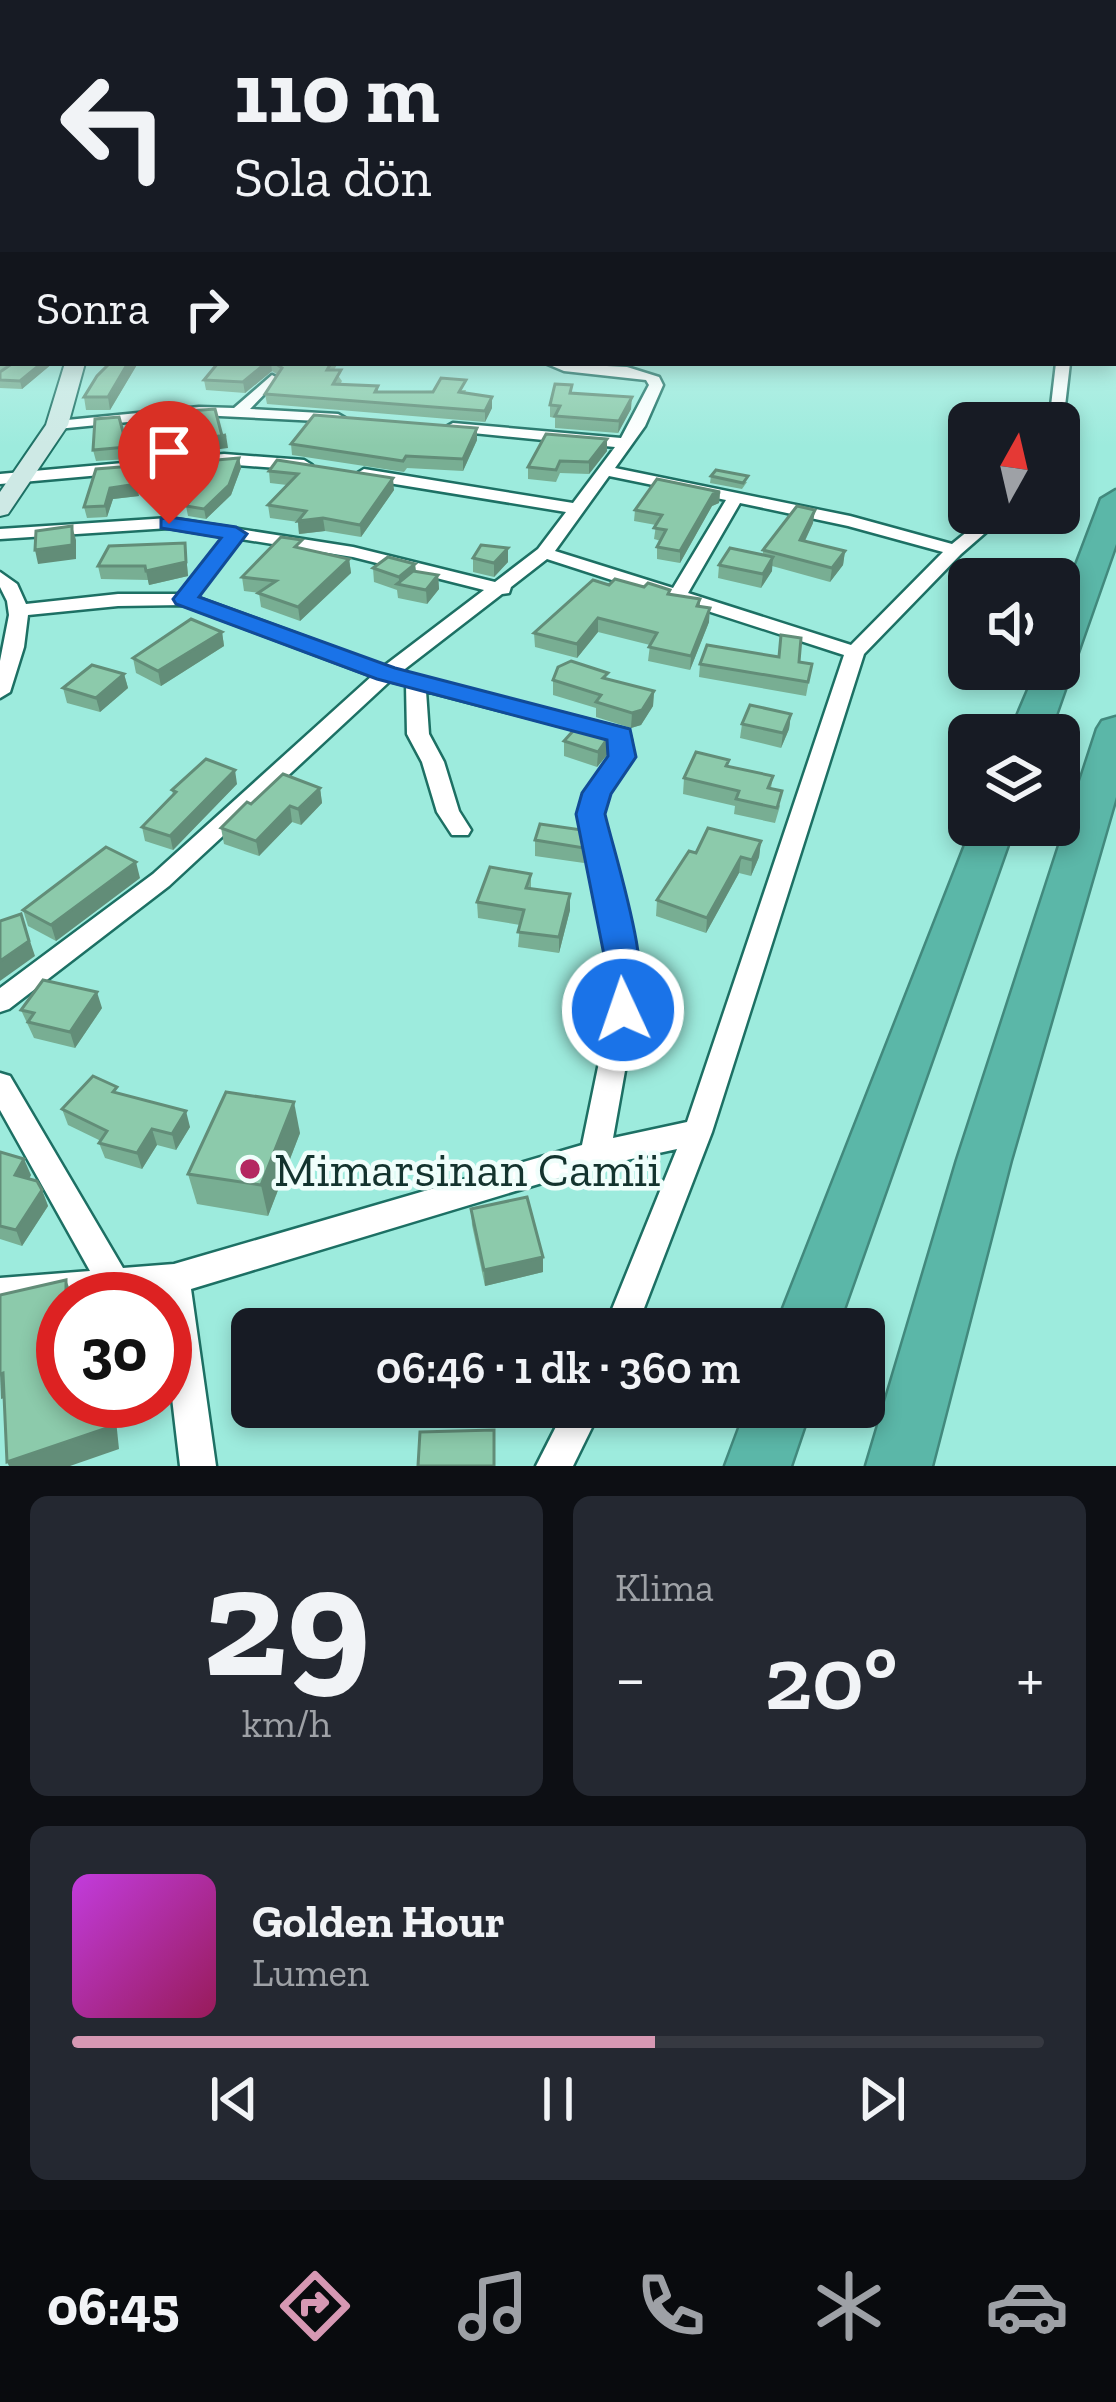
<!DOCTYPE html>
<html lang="tr">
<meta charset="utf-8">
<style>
body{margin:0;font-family:"Zilla Slab",serif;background:#242831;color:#f1f3f6;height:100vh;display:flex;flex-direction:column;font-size:45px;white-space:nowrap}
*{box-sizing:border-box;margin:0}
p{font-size:39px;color:#9ea1a6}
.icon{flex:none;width:66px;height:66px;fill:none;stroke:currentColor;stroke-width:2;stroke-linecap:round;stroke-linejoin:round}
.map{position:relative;height:1466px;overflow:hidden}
.side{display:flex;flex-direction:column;gap:30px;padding:30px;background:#0d0f14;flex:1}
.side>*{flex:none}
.guide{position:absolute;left:0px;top:0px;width:1116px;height:366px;box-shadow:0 6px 18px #0003;background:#171b24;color:#f1f3f6;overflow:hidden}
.needle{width:78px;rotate:8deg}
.buttons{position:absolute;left:948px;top:402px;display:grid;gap:24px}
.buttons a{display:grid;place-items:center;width:132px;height:132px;border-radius:18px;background:#171b24;box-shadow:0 6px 18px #0003;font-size:60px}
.speed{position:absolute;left:36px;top:1272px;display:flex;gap:24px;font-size:60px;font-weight:700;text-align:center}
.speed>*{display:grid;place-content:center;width:156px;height:156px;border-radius:50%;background:#171b24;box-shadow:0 6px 18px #0003;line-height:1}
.speed .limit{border:18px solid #d22;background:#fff;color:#111}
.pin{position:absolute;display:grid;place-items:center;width:102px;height:102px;color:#fff;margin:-123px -51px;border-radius:50% 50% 50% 0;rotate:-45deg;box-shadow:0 0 12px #0007}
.pin .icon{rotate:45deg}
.me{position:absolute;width:132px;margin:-66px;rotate:357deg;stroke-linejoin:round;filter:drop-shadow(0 0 9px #0008)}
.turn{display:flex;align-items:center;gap:42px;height:252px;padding:0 36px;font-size:54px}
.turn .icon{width:156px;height:156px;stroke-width:2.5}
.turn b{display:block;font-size:84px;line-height:102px}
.then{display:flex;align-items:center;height:114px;padding:0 36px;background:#0003;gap:24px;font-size:45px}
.big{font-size:90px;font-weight:600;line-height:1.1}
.side .tile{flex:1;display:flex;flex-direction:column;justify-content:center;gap:18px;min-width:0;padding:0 42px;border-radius:18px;background:#242831}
.side .dial{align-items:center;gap:0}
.dial b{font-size:156px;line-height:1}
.song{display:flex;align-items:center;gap:36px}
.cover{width:144px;height:144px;border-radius:18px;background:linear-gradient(135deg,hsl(290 70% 55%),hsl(330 70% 35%))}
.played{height:12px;border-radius:6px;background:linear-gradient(90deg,#d698b3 60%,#363941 60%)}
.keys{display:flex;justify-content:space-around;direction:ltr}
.heat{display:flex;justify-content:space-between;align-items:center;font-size:66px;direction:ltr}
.side .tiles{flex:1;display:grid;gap:30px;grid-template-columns:1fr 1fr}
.tile:last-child{grid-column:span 2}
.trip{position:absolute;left:231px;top:1308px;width:654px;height:120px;border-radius:18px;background:#171b24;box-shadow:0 6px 18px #0003;font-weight:600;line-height:120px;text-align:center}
.tab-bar{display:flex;height:192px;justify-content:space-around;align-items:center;background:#090b0e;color:#9ea1a6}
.tab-bar .icon{width:84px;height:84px}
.tab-bar .on{color:#d698b3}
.tab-bar b{font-size:54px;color:#f1f3f6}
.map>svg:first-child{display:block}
</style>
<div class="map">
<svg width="1116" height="1466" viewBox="0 0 1116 1466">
<rect width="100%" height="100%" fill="#9debdd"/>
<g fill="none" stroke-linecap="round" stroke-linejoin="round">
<!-- street casing -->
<g stroke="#1d7064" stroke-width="5">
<g id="street">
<rect x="0" y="286" width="3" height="8"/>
<path d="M545,363l82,4 32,10 4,8 -18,41 -30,42 235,48 102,28 38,-31h18l-47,41 -97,100 -152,478 -76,197h-32l73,-180 -82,18 -404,122 25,177h-36l-15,-128v-39h-5v-4l-97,4v4l-63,5v-30l90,-7 -90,-161v-37l10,3 113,192 51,-4 408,-119 28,-136v-44l-30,-151 5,-22 26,-36v-17l-185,-48 3,43 15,28 15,49 12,19 -3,5h-16l-15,-23 -15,-50 -15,-28 -1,-49 -16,-4 -221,205 -160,123 -9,3v-24l153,-114 219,-198 -189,-71 -65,1 -90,9 -4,32 -14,45 -10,6v-37l9,-46 -2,-14 -7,-14v-15l17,12 9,20 92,-10h62l45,-57 -56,-9 -169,11v-10l169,-11 184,29 142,35 43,-33 28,-37 -202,-33 -8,-5 8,-5 209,34 42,-56 -162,-16 -7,-4 7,-4 168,15 28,-53 -3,-5 -82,-9zM609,476l117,24 -53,88 -118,-37zM740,503l108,23 95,26 -92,93 -163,-52zM241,539l112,18 131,33 -100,76 -188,-69zM547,559l297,96 -157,467 -74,16 23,-129v-44l-34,-151c2,-7 2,-14 5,-20 11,-27 34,-29 21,-64l-227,-58 101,-78 7,-1 2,-6z"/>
<polygon points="1056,363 1070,363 1063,423 1059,427 1059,423 1049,423"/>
<polygon points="272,375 279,379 250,409 338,414 345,418 338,422 199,415 57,429 50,425 57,421 199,407 234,408"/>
<polygon points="224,454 304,460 312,465 304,470 224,464 0,484 0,474"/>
<polygon points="566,1407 602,1407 573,1466 536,1466"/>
</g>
</g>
<!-- secondary casing -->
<g stroke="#1d7064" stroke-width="4">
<polygon id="secondary" points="65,363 85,363 68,425 8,514 0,516 0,492 46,425"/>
</g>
<!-- highway casing -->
<g stroke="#42897d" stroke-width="5">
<g id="highway">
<polygon points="1116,490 1116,544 1049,735 1009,735 1037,669 1059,669 1059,610 1101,499"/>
<polygon points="1116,717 1116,797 1011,1160 932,1466 866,1466 957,1160 1097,729 1102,721"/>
<polygon points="973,825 1015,825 837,1329 775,1329"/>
<polygon points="747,1407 811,1407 791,1466 725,1466"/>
</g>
</g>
<!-- street -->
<use href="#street" fill="#fff" fill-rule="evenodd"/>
<!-- secondary -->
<use href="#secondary" fill="#cee9e5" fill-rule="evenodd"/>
<!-- highway -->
<use href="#highway" fill="#5bb7a8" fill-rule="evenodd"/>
</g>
<!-- wall -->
<g fill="#78ae93">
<polygon points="0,335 3,335 3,363 53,363 22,389 0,388 0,372 3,370 0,370"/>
<polygon points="110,363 138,363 110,410 86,410 84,397"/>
<polygon points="218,363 338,363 334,370 342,381 340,385 378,386 378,392 466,390 465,393 492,408 485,422 267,404 265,394 278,375 272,371 245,393 206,390 204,380"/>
<polygon points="572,385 572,393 631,409 618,433 555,428 555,418 550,417 550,405"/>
<polygon points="119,417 129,459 96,461 93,450"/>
<polygon points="607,439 607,451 589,474 560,473 556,482 528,479 528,467"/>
<polygon points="477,440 463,471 407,468 404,472 292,455 291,444"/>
<polygon points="239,458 241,468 231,495 206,519 188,516 186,506 196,492 187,493 183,463"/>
<polygon points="277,460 394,490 361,537 325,531 299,534 298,522 270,518 268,505 287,485 270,483 269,471"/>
<polygon points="96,469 139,496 113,499 107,517 87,518 84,507"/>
<polygon points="711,476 747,482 742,489 710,483"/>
<polygon points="720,492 719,503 712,506 680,563 657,559 657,547 661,541 654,539 656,525 634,521 635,510"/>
<polygon points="813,523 805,541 845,551 843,565 830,582 772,566 772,571 761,588 718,578 719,565 763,555 763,550"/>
<polygon points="185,543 188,576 149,585 148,580 101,579 98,566"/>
<polygon points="303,549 349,559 351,573 300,621 261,607 259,593 244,591 242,577"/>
<polygon points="473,558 508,562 494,577 473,572"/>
<polygon points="415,564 416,571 438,575 439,589 427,604 398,598 397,590 374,582 373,568"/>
<polygon points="609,585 670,590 670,594 700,599 700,607 709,622 690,670 648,661 650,645 598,632 577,658 535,647 534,633"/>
<polygon points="222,632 224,646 161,686 136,673 133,658"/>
<polygon points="799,662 812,664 806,696 699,677 700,664"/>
<polygon points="124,674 128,688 100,712 67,703 63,688"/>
<polygon points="553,680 608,680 654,691 653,706 641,725 631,728 596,717 596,708 553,695"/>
<polygon points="791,714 789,729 781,748 740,738 742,724"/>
<polygon points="564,741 607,755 597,767 564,756"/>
<polygon points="728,766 773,776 771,788 780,806 775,823 734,814 735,806 683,794 684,778"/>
<polygon points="237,784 173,850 145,841 142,827 173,795 172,790"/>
<polygon points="320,788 322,803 301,825 292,822 259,856 224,844 221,828 251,804"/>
<polygon points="535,840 584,848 584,863 535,856"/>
<polygon points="761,841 759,857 751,876 739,873 706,933 656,916 657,900 696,853"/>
<polygon points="531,874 531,889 570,910 559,953 518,947 520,925 478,918 477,902"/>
<polygon points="140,878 56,941 28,926 23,910"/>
<polygon points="102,1008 75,1048 34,1038 21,1010"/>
<polygon points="119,1094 190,1127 176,1150 157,1145 142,1169 105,1158 99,1143 101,1141 68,1125 62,1109"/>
<polygon points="300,1133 268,1216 197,1204 188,1174"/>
<polygon points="0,1152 31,1175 29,1179 42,1190 48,1206 22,1246 0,1239"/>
<polygon points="471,1209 543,1272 485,1286 472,1225"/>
</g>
<!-- shaded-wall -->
<g fill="#628d78">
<polygon points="42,363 53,363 22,389 20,381"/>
<polygon points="128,363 138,363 110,410 108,397"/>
<polygon points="266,363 271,363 272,371 245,393 243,382"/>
<polygon points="492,397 492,408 485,422 485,411"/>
<polygon points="632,397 631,409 618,433 619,421"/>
<polygon points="477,428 477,440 463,471 463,459"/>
<polygon points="226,435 228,448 182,454 179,442"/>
<polygon points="607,439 607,451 589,474 589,462"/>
<polygon points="239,458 241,468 231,495 206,519 204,509"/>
<polygon points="393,478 394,490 361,537 360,525"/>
<polygon points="137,484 139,496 113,499 107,517 105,506 110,488"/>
<polygon points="720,492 719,503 712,506 680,563 680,551 713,494"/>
<polygon points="815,510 813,523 799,553 800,540"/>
<polygon points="323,518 325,531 299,534 298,521"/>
<polygon points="72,526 76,540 76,559 38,564 35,550"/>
<polygon points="185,543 188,576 149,585 146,571"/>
<polygon points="508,548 508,562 494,577 494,563"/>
<polygon points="845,551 843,565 830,582 832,568"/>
<polygon points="773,557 772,571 761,588 763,574"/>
<polygon points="349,559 351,573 300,621 298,607"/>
<polygon points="415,564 416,578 399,585 399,577"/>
<polygon points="438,575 439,589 427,604 426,590"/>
<polygon points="710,608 709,622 690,670 691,656"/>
<polygon points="598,618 598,632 577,658 577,644"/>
<polygon points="222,632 224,646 161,686 158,671"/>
<polygon points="124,674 128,688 100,712 96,698"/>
<polygon points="654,691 653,706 641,725 631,728 632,713"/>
<polygon points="791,714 789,729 781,748 783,733"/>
<polygon points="607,739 607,755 597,767 598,752"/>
<polygon points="235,770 237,784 173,850 170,836"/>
<polygon points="320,788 322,803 301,825 298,809"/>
<polygon points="290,806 292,822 259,856 256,841"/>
<polygon points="761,841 759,857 751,876 752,860"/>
<polygon points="741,857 739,873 706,933 707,918"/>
<polygon points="136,862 140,878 56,941 51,925"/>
<polygon points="570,894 570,910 559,953 559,937"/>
<polygon points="21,914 35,956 0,981 0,961"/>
<polygon points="97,992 102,1008 75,1048 70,1032"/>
<polygon points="294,1102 300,1133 268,1216 261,1185"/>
<polygon points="186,1111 190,1127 176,1150 172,1134"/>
<polygon points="152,1129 157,1145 142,1169 137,1153"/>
<polygon points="24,1159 31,1175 22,1191 15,1175"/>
<polygon points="42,1190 48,1206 22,1246 16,1230"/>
<polygon points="543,1257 543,1272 485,1286 484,1270"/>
<polygon points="66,1280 74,1299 66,1299"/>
<polygon points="3,1373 15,1395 1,1399 0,1374"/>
<polygon points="107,1401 114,1401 119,1449 70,1466 9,1466 7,1462"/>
</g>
<!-- building -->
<g fill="#8ccaab" stroke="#628d78" stroke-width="3">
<polygon points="3,294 3,321 0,321 0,297"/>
<rect x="0" y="335" width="3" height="27"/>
<polygon points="13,363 42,363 20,381 0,380 0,372"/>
<polygon points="110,363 128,363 108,397 84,397 97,376"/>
<polygon points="218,363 266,363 243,382 204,380"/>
<polygon points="275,363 331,363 327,370 341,370 333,384 378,386 375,392 433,392 441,378 466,380 459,392 492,397 485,411 265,394 282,368"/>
<polygon points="555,384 572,385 570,393 632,397 619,421 555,416 560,406 550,405"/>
<polygon points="215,409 222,436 226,435 179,442 175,412"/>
<polygon points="314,415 477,428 463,459 406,456 403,461 291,444"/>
<polygon points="119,417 127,447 93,450 95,419"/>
<polygon points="546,434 607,439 589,462 560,461 556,470 528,467"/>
<polygon points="239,458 229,485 204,509 186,506 204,481 186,482 183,463"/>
<polygon points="277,460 393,478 360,525 323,518 298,521 306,511 268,505 298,474 269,471"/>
<polygon points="132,466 137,484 110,488 105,506 84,507 96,469"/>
<polygon points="716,470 748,476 743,483 711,476"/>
<polygon points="657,479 720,492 713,494 680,551 657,547 666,530 654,528 662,515 635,510"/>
<polygon points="797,506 815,510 800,540 845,551 832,568 763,550"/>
<polygon points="72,526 72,545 35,550 36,531"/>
<polygon points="281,537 302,540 295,547 349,559 298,607 258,593 276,581 242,577"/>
<polygon points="185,543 186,562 146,571 145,566 98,566 109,546"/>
<polygon points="481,545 508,548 494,563 473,558"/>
<polygon points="730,548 773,557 763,574 719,565"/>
<polygon points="388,557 415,564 399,577 373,568"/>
<polygon points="413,571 438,575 426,590 397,584"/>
<polygon points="615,579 644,587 648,583 670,590 668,594 700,599 697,606 710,608 691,656 649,647 657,633 598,618 577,644 534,633 593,580 609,585"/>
<polygon points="191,619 222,632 158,671 133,658"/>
<polygon points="781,635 801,638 799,662 812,664 808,682 700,664 707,645 779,657"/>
<polygon points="571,661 608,673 603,678 654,691 642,710 632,713 596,702 601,695 553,680 558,667"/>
<polygon points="92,665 124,674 96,698 63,688"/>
<polygon points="750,705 791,714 783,733 742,724"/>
<polygon points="582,721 607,727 607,739 598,752 564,741"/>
<polygon points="696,752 729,760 726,766 773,776 768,788 782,791 777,808 736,799 739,791 684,778"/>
<polygon points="206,759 235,770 170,836 142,827 176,792 172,790"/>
<polygon points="283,774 320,788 298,809 290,806 256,841 221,828 247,802 251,804"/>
<polygon points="540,824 582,830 584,848 535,840"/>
<polygon points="708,828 761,841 752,860 741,857 707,918 657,900 689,851 696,853"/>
<polygon points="106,847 136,862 51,925 23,910"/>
<polygon points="490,867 531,874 526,888 570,894 559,937 518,932 524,910 477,902"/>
<polygon points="21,914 29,941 0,961 0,921"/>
<polygon points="43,980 97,992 70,1032 28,1022 34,1013 21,1010"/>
<polygon points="93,1076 117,1087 113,1092 186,1111 172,1134 152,1129 137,1153 99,1143 107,1131 62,1109"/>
<polygon points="226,1092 294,1102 261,1185 188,1174"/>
<polygon points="0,1152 24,1159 15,1175 37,1181 42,1190 16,1230 0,1226"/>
<polygon points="527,1197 543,1257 484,1270 471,1209"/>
<polygon points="66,1280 66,1299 63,1299 63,1401 107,1401 110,1427 7,1462 3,1373 0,1374 0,1295"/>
<polygon points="494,1430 494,1466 418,1466 420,1432"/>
</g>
<!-- sky -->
<linearGradient id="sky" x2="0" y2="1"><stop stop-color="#94a5ec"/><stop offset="0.54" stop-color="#d3f6f0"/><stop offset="1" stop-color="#d3f6f0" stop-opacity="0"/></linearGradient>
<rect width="1116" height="446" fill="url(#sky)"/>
<!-- route -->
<path fill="#1a73e8" stroke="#114b97" stroke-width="3" d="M169,517l67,10 11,7 -48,63 196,71 235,61 6,28 -25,37 -6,20c11,46 51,166 30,205l-12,4 -12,-4 -5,-9v-45l-30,-151 6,-21 26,-37 -1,-16 -230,-61 -201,-75 -3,-5 48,-61 -60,-10v-9z"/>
<!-- markers -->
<circle fill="#b42861" stroke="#effefb" stroke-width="4.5" cx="250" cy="1169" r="12"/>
<g text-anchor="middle" stroke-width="9" stroke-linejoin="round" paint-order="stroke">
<!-- near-poi labels -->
<g font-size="48" fill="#13332e" stroke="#effefb" text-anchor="start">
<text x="274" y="1186">Mimarsinan Camii</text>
</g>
</g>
</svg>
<div class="buttons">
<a><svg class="needle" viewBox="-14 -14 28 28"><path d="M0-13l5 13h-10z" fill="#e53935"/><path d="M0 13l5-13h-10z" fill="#9ea1a6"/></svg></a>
<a><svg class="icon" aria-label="sound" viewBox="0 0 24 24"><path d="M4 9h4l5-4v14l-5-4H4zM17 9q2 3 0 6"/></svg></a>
<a><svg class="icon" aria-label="layers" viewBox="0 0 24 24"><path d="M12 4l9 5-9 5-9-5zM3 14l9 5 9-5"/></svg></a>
</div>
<div class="speed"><div class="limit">30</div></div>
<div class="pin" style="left:169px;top:524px;background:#d93025"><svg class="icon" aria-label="arrive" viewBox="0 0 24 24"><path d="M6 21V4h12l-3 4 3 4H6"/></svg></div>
<svg class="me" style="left:623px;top:1010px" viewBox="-20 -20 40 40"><circle r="17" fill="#1a73e8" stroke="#fff" stroke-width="3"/><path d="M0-11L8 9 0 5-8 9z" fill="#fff"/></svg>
<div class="trip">06:46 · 1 dk · 360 m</div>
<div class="guide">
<div class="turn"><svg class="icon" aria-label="left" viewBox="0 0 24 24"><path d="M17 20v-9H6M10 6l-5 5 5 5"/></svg><div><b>110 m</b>Sola dön</div></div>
<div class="then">Sonra<svg class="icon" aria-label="right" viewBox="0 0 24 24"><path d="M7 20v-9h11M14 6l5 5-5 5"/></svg></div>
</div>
</div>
<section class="side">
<div class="tiles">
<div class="tile dial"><b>29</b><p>km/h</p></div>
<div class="tile"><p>Klima</p>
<div class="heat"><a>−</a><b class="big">20°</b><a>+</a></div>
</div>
<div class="tile">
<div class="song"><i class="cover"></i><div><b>Golden Hour</b><p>Lumen</p></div></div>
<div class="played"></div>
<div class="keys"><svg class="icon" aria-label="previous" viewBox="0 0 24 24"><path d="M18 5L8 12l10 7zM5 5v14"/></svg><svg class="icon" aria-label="pause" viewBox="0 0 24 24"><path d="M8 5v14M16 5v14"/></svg><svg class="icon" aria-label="next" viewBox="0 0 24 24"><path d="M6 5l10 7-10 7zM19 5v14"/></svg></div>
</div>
</div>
</section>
<nav class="tab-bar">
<b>06:45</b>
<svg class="icon on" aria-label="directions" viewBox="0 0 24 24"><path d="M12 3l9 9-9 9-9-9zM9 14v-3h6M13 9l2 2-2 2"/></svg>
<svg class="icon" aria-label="music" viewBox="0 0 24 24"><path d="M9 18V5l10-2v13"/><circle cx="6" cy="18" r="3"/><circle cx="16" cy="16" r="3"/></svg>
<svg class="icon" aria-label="phone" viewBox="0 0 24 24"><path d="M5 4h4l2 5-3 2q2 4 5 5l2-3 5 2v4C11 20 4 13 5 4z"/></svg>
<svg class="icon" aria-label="climate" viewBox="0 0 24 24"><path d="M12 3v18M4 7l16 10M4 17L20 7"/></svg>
<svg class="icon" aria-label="car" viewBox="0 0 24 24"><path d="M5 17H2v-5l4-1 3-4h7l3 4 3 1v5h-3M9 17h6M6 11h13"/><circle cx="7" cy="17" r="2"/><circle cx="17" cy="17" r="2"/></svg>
</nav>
